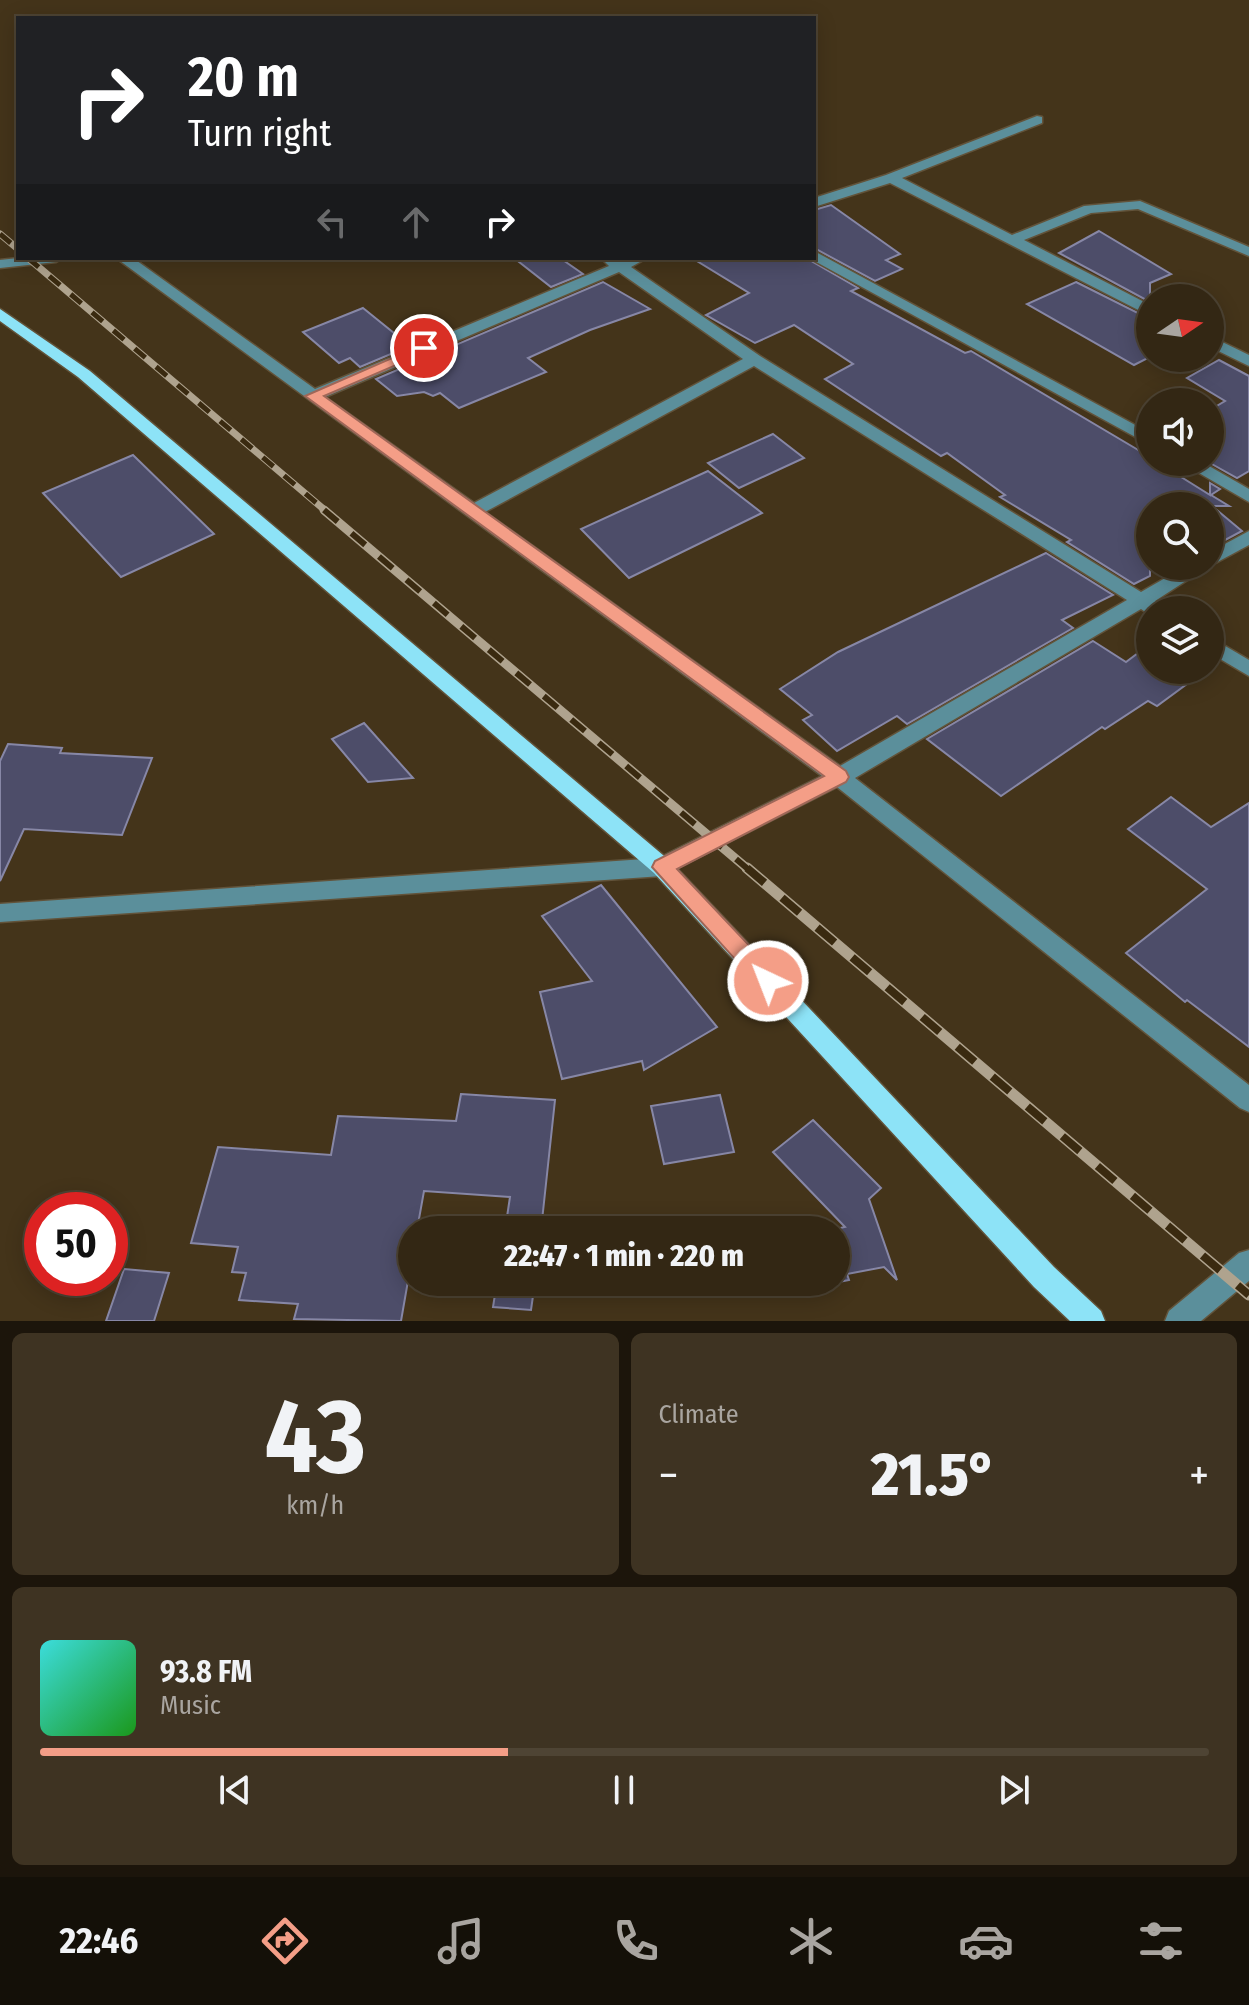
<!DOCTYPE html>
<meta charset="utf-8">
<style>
body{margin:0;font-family:"Fira Sans Condensed",sans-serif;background:#3e3322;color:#f1f3f6;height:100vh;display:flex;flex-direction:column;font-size:30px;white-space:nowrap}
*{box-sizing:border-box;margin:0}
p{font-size:26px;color:#a9a5a0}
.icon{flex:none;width:44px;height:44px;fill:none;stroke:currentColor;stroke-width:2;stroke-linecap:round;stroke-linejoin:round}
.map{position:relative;height:1321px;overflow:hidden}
.sheet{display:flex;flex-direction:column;gap:12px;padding:12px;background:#1c150b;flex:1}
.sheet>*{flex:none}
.hud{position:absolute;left:16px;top:16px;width:800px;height:244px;border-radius:0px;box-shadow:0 4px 20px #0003,0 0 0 2px #4e4434;background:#202124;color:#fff;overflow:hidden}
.needle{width:52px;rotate:77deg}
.controls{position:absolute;left:1136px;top:284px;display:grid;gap:16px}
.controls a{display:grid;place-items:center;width:88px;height:88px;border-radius:50%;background:#332714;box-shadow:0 4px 20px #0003,0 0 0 2px #4e4434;font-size:40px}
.speed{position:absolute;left:24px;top:1192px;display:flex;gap:16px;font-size:40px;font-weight:700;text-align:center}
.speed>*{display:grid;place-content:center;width:104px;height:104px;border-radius:50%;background:#332714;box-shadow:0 4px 20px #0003,0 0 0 2px #4e4434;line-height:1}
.speed .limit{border:12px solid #d22;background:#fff;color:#111}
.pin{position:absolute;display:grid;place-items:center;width:68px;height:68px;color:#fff;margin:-34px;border:4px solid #fff;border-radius:50%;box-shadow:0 2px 8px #0007}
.me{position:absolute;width:88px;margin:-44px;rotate:317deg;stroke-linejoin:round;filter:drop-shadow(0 0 6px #0008)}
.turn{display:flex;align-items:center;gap:28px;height:168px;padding:0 40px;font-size:36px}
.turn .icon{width:104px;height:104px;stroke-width:2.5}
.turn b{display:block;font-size:56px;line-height:68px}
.lanes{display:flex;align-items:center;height:76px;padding:0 40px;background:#0003;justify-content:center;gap:40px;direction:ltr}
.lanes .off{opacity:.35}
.big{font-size:60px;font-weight:800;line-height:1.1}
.sheet .tile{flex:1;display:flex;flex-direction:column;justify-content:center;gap:12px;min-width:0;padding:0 28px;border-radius:12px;background:#3e3322}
.sheet .dial{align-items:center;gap:0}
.dial b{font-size:104px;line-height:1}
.song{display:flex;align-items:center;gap:24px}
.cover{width:96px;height:96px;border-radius:12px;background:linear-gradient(135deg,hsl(180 70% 55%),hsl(120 70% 35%))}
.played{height:8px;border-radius:4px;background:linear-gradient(90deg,#f49e87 40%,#4e4434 40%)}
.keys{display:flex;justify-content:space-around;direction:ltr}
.heat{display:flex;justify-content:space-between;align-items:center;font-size:44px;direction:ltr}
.sheet .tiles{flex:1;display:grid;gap:12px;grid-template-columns:1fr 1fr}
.tile:last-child{grid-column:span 2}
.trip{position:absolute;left:398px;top:1216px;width:452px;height:80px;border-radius:40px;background:#332714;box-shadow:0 4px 20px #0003,0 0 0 2px #4e4434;font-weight:800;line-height:80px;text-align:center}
.dock{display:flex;height:128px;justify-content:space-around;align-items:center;background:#141008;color:#a9a5a0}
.dock .icon{width:56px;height:56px}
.dock .selected{color:#f49e87}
.dock b{font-size:36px;color:#f1f3f6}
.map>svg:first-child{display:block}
</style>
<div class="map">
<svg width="1249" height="1321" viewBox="0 0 1249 1321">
<rect width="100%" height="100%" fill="#44341a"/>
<!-- building -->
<g fill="#4d4d69" stroke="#8787a6" stroke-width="2">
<polygon points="831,205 900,254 886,260 902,269 875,281 814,248 814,210"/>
<polygon points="1099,231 1171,274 1150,283 1150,302 1059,253"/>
<polygon points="514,258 560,258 583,274 551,287"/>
<polygon points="692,258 806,258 858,288 851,291 965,353 971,351 1150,457 1150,462 1157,462 1210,495 1210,483 1220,489 1211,495 1229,506 1212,506 1242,531 1212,547 1210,506 1150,506 1150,576 1134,584 1067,542 1071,540 1000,497 1005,495 947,453 941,456 825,379 853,364 794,325 755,343 706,315 749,293"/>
<polygon points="603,282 650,309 590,330 528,358 546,372 459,408 440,393 433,396 424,392 397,396 376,379"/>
<polygon points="1076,282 1150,319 1150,357 1134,365 1027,304"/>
<polygon points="363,308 410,346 360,367 350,358 339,363 303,332"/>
<polygon points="1219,360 1249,376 1249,471 1237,478 1210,463 1210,410 1225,401 1187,378"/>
<polygon points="773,434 804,458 739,488 708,463"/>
<polygon points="133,455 214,534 121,577 43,493"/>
<polygon points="708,471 762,513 629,578 581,529"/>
<polygon points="1046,553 1113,595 1062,620 1073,628 907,724 897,716 837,751 803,720 812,715 780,689 838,652"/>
<polygon points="1093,641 1126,662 1150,644 1150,670 1206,670 1157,706 1148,701 1105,729 1102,727 1001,796 927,739"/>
<polygon points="364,723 413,778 368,782 332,739"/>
<polygon points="8,744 62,748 60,753 152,758 122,835 24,829 0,881 0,761"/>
<polygon points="1171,797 1211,827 1249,803 1249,1047 1187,1000 1185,1002 1126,953 1207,889 1128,829"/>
<polygon points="601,885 717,1027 644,1070 642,1061 562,1079 540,992 592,981 542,916"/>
<polygon points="461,1094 555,1100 541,1230 505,1230 510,1197 424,1191 417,1230 412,1230 412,1258 401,1321 294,1319 298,1304 239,1300 246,1273 232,1272 238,1247 191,1243 218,1147 331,1155 338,1116 456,1121"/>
<polygon points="720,1095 734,1152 664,1164 651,1106"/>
<polygon points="813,1120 881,1188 869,1199 897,1280 884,1267 847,1274 849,1280 803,1289 800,1282 836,1282 836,1230 831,1230 845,1227 773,1152"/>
<polygon points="124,1269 169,1273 154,1321 106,1321"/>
<polygon points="497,1282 535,1282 531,1310 493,1307"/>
</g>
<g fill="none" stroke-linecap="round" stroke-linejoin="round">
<!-- minor casing -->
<g stroke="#62533a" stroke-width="3">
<g id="minor">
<polygon points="1037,116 1042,117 1042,123 902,178 1012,235 1084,206 1140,201 1249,247 1249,256 1138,209 1091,213 1024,240 1150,305 1150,316 890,183 814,207 814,198 886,175"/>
<polygon points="814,251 1150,433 1150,445 809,258 814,258"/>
<polygon points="18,258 63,258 56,262 0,268 0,260"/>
<path d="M116,258h17l182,131 294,-123 -8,-8 20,2 26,-2 -16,9 129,89 381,236 45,-26h23l-54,35 11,9h-16v5l-9,-6 -286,169 394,307v27l-9,-4 -403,-321 -175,89 -662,46v-18l659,-46 163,-82zM619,272l124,87 -269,144 -149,-106zM754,366l373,234 -287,166 -355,-254z"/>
<polygon points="1210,336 1249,355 1249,366 1210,347"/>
<polygon points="1180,462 1202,462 1249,489 1249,502"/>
<polygon points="1249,531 1249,545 1210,566 1210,552"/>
<polygon points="1210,637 1249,660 1249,676 1210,653"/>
<polygon points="1249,1250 1249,1281 1201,1321 1165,1321 1169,1311 1239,1253"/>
</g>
</g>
<!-- major casing -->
<g stroke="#62533a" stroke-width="3">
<polygon id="major" points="0,309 90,371 670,861 1054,1267 1101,1311 1105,1321 1070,1321 1034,1287 654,873 78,377 0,321"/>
</g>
<!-- minor -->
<use href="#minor" fill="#5b8f9b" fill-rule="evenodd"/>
<!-- major -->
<use href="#major" fill="#8de3f7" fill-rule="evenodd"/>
<!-- rail-far2 casing -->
<g stroke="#afa38e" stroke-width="7">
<g id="rail-far2">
<polyline points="0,234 18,249"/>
<polyline points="28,258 327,512"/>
</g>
</g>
<!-- rail-far1 casing -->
<g stroke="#afa38e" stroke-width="9">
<polyline id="rail-far1" points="324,510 749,870"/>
</g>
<!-- rail casing -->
<g stroke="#afa38e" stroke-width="11">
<polyline id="rail" points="747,868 1249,1295"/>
</g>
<!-- rail-far2 -->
<use href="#rail-far2" stroke="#3a2a10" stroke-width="5" stroke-dasharray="14" stroke-linecap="butt"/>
<!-- rail-far1 -->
<use href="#rail-far1" stroke="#3a2a10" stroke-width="6" stroke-dasharray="18" stroke-linecap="butt"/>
<!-- rail -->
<use href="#rail" stroke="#3a2a10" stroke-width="8" stroke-dasharray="23" stroke-linecap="butt"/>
</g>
<!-- route -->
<polygon fill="#f49e87" stroke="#9f6758" stroke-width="2" points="424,344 429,345 429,351 324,396 846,771 849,777 846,782 677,869 776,974 779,981 776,987 768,990 760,987 652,867 655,861 824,776 305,396"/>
</svg>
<div class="controls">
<a><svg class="needle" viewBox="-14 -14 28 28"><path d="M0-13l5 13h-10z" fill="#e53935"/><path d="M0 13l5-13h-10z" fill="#a9a5a0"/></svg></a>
<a><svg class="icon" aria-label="sound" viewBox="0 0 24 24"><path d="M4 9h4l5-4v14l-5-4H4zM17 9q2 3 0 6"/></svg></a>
<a><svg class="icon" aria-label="search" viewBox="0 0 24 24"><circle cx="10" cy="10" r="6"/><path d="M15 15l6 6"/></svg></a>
<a><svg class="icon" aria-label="layers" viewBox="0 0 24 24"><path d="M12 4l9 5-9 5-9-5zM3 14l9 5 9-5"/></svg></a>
</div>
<div class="speed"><div class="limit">50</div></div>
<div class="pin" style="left:424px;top:348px;background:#d93025"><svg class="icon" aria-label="arrive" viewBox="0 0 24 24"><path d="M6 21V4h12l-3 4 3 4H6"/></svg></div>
<svg class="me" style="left:768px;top:981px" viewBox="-20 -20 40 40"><circle r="17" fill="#f49e87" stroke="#fff" stroke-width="3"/><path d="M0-11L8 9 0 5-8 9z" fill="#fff"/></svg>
<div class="trip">22:47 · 1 min · 220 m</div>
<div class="hud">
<div class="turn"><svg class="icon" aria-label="right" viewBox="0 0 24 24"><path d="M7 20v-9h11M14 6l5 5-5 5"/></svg><div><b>20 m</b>Turn right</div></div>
<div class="lanes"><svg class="icon off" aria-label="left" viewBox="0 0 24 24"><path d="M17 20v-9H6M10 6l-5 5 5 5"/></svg><svg class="icon off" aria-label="ahead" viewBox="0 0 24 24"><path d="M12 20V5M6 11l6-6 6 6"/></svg><svg class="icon" aria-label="right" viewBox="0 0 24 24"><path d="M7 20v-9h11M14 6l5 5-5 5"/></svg></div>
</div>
</div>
<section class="sheet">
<div class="tiles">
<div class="tile dial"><b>43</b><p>km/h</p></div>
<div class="tile"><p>Climate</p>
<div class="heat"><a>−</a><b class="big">21.5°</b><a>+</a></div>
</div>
<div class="tile">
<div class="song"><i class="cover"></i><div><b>93.8 FM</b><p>Music</p></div></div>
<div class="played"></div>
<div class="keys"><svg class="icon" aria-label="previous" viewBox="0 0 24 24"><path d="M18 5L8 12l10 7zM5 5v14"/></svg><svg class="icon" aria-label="pause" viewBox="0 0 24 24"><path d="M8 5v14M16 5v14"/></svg><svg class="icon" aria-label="next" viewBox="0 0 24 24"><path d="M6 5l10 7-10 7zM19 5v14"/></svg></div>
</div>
</div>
</section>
<nav class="dock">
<b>22:46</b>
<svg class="icon selected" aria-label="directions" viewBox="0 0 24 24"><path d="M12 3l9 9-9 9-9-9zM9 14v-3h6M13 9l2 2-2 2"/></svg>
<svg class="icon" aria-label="music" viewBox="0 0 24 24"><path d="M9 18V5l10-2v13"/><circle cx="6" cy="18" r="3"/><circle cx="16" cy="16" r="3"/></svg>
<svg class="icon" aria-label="phone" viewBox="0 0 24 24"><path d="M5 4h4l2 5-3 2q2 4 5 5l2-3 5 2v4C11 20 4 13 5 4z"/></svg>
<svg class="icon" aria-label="climate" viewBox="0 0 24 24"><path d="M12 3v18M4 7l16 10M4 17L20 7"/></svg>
<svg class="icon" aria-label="car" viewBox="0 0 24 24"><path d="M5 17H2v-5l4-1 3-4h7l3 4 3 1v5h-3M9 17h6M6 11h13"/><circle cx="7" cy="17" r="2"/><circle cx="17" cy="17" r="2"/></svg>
<svg class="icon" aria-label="filters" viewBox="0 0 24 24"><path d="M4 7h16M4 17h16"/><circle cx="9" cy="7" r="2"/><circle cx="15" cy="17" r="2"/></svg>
</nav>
